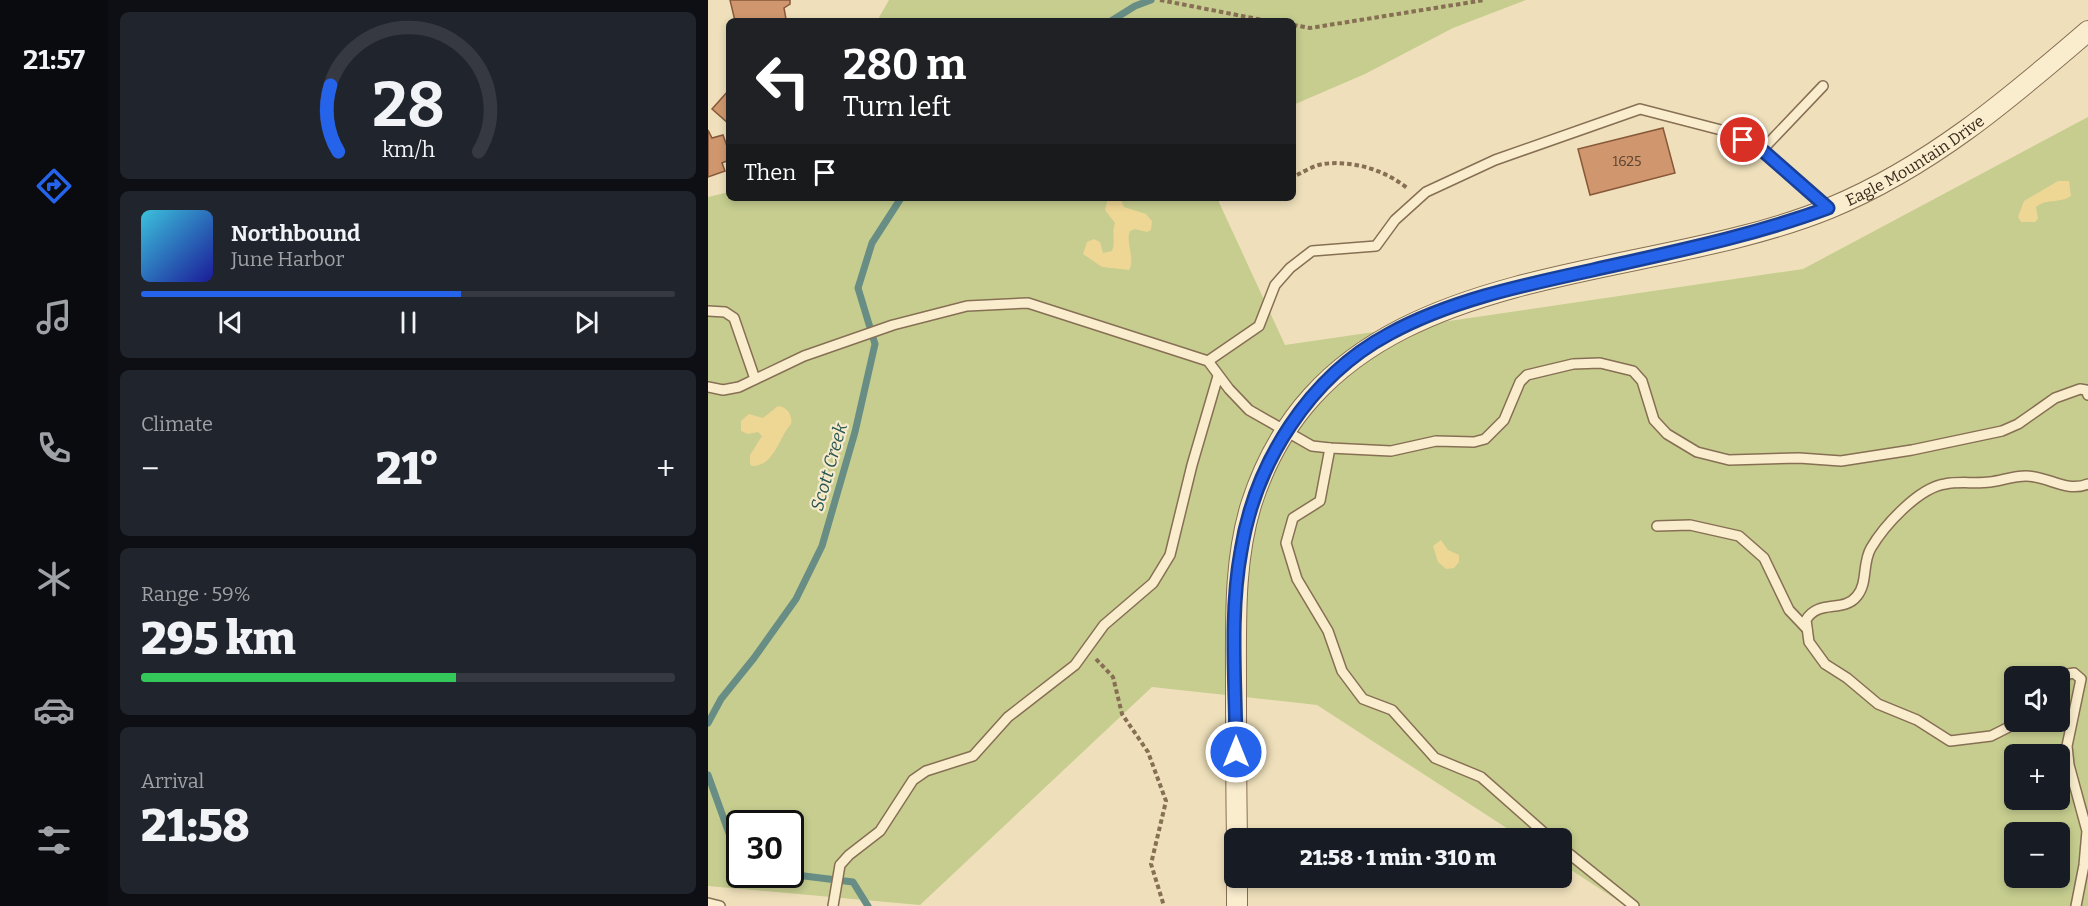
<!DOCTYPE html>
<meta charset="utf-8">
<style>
body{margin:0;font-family:Bitter,serif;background:#20242c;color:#f1f3f6;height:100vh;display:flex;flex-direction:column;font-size:22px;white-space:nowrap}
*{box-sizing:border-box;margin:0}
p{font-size:20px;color:#9ea1a6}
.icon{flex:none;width:33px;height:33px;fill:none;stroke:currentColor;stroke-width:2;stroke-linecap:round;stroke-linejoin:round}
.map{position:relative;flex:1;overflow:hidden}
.details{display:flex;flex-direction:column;gap:12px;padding:12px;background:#0d0f14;width:600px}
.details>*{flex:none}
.hud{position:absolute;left:18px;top:18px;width:570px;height:183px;border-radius:9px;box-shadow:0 3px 9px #0003;background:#202124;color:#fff;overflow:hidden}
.buttons{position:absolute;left:1296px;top:666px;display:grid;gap:12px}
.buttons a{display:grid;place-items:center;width:66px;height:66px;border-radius:9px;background:#171b24;box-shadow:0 3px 9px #0003;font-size:30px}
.speed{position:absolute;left:18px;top:810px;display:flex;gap:12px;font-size:30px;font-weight:700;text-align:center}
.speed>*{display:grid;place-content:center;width:78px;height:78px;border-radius:50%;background:#171b24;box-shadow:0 3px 9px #0003;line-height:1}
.speed .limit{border:3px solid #111;border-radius:9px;background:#fff;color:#111}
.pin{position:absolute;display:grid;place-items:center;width:51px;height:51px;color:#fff;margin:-26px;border:3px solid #fff;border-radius:50%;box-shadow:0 2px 6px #0007}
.me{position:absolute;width:66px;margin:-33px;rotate:0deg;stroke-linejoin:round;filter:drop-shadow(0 0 4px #0008)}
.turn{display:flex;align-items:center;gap:21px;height:126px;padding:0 18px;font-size:27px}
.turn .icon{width:78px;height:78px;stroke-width:2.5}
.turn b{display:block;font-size:42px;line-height:51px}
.then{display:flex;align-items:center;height:57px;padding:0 18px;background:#0003;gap:12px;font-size:22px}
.big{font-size:45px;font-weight:800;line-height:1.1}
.details .tile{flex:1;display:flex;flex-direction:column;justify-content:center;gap:9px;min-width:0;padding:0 21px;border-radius:9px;background:#20242c}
.details .dial{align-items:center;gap:0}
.dial svg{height:156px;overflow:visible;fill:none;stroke:#363941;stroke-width:7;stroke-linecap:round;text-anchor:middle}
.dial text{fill:#f1f3f6;stroke:none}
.song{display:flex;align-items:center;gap:18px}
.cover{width:72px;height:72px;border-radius:9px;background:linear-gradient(135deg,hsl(190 70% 55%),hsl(240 70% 35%))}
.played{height:6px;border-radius:3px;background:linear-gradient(90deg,#2563eb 60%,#363941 60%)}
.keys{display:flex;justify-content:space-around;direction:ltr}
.heat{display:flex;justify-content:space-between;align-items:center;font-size:33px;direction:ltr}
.charge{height:9px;border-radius:4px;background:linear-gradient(90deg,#34c759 59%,#363941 0)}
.trip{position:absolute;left:516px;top:828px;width:348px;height:60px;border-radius:9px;background:#171b24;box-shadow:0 3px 9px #0003;font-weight:800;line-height:60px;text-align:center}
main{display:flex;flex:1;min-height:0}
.tab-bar{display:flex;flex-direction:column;width:108px;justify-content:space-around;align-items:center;background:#090b0e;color:#9ea1a6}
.tab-bar .icon{width:42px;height:42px}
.tab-bar .active{color:#2563eb}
.tab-bar b{font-size:27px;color:#f1f3f6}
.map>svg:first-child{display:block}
</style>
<main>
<nav class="tab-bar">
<b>21:57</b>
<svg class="icon active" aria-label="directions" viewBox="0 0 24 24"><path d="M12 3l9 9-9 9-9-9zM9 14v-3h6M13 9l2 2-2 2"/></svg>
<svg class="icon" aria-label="music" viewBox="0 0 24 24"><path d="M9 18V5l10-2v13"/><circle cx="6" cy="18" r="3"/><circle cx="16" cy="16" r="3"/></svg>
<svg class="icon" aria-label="phone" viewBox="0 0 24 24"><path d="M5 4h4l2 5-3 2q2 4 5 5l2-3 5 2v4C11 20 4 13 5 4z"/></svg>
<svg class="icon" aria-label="climate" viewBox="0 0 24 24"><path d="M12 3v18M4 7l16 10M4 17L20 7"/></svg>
<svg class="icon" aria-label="car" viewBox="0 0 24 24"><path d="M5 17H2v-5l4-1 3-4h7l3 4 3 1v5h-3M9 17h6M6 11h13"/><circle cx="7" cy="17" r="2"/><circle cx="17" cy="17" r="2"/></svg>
<svg class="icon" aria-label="filters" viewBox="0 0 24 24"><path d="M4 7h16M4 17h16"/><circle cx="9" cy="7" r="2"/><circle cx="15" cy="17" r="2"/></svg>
</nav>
<section class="details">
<div class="tile dial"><svg viewBox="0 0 100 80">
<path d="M14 69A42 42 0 1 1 86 69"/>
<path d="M14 69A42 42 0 0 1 10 35" stroke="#2563eb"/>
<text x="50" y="56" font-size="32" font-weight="700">28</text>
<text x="50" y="72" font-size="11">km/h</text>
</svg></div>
<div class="tile">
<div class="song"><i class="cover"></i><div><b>Northbound</b><p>June Harbor</p></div></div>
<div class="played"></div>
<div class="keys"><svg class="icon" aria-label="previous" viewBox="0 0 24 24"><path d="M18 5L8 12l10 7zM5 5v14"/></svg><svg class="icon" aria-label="pause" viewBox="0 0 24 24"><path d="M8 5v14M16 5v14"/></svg><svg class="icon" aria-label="next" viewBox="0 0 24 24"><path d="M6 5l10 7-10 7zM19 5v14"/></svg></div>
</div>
<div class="tile"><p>Climate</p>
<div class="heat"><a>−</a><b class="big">21°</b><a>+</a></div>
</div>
<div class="tile"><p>Range · 59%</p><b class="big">295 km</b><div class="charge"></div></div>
<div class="tile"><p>Arrival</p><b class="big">21:58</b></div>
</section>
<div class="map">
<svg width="1380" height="906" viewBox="0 0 1380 906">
<rect width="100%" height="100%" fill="#efe0bb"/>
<!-- green -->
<g fill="#c6cd8f" fill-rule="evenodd">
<polygon points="181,0 818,0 745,28 657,74 585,105 585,21 169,21"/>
<path d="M1380,117v789h-462l-64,-42v-26h-40l-205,-133 -165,-18 -232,218 -212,-19v-689l21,-5v6h488l68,147 518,-76zM1306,676h46v46h-46zM1306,754h46v46h-46zM32,824h50v50h-50zM1306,832h46v46h-46z"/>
</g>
<!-- sand -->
<g fill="#eed695">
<path d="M1350,181h11l2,15c-12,8 -24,2 -35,11l2,12 -3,3h-14l-3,-5 6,-16z"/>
<path d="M400,198h12l4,9 22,7 6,7 -1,9 -4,2 -12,-3 -5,2c-5,13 6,27 -1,39l-27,-3 -19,-13 4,-12 7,-3 6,3 3,11 9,-2c4,-10 -1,-18 3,-28l-10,-13z"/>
<path d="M70,406c9,1 15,9 13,18 -12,13 -17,43 -39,42l-2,-2v-9l12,-19 -4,-4 -10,2 -7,-3v-10l8,-7 14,4z"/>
<polygon points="733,540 740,550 751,555 751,562 746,568 738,569 730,562 725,546"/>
</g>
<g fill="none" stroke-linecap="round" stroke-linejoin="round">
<!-- stream -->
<g stroke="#678d84" stroke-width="7">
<polyline points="403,21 427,6 443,0"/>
<polyline points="0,723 13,699 46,658 88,599 114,546 147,432 167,344 150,288 164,243 193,198"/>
<polyline points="0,775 22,836 32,851"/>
<polyline points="80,874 145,882 160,906"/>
</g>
</g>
<!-- building -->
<g fill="#d0976e" stroke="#875839" stroke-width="1.5">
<polygon points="22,0 82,0 82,4 76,8 78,19 76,21 27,21"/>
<polygon points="21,90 21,124 4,109"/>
<polygon points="955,128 967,173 882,195 870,149"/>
<polygon points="0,130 4,138 15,135 21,152 21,160 14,163 17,171 0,177"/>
</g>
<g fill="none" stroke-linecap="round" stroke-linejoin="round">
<!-- lane casing -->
<g stroke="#876f54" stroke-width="12">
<g id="lane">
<polyline points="1054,150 1115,86"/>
<polyline points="0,311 17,312 26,318 47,379"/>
<polyline points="500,361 551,326 567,285 582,268 604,251 668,246 687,220 718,192 787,160 932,109 1017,131 1054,150 1121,208"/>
<polyline points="0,387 15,390 31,387 96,356 185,325 259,306 320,303 500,361 521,389 541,410 604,446 622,448 683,451 728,441 766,442 777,439 796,420 812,382 819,375 865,364 892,363 925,371 934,381 946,420 959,434 989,452 1021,460 1091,458 1133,461 1204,450 1294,431 1310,424 1347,398 1372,389 1378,390 1380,395"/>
<polyline points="622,448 612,501 585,518 578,543 589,579 620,631 634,671 655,699 684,710 727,758 773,777 842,838"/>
<polyline points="949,526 982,525 1031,536 1056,558 1081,610 1099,629"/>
<polyline points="1352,683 1360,674 1366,673 1373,679 1359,746 1361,765 1379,831 1376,865 1368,906"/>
<path d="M1311,722l-28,14 -41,5 -33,-21 -39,-16 -31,-26 -22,-14 -16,-22 -3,-22c12,-21 38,-7 51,-24 11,-13 5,-33 14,-48 13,-22 47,-60 74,-64 15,-3 30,0 45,-2 13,-2 24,-6 36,-6 23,0 39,17 62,8"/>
<polyline points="854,848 926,906"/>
<polyline points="0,903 12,906"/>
<polyline points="125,906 132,865 141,855 172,831 205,780 218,771 265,756 300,717 367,665 396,625 445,583 462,555 484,465 510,376"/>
</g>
</g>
<!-- street casing -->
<g stroke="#876f54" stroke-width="22">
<g id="street">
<path id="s1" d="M529,838c-1,-53 -1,-107 -1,-160 0,-59 -2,-117 15,-173 80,-252 379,-215 579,-297 99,-41 178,-108 258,-177"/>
<polyline points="529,878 529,906"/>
</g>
</g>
<!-- path -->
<g stroke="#876f54" stroke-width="4" stroke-dasharray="4.5 3" stroke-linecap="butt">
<polyline points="452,0 560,21"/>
<polyline points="585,25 602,28 777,0"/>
<path d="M589,175c8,-4 18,-10 26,-11 30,-4 62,6 84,24"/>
<polyline points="388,659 405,677 414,714 440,752 458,801 443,864 456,906"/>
</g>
<!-- lane -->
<use href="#lane" stroke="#faedce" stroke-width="9"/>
<!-- street -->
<use href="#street" stroke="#faedce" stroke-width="20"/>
</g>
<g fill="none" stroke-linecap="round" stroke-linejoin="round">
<!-- route casing -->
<g stroke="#184099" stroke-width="15">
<path id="route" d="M528,752c0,-66 -7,-136 5,-201 14,-88 68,-174 148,-217 62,-34 135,-49 204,-64 80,-18 159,-34 235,-62l-66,-58 -19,-10"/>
</g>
<!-- route -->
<use href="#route" stroke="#2563eb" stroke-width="10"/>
</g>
<g text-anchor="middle" stroke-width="4.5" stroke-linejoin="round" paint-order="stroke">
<!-- number labels -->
<g font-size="14" fill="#5c432f">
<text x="919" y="166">1625</text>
</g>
<!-- street labels -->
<g font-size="16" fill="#35271a" stroke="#f7eaca">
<text dy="6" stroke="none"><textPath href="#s1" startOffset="1116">Eagle Mountain Drive</textPath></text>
</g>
<!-- water labels -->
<g font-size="18" font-style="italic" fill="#285653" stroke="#f7eaca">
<text transform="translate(121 467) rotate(-74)" y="6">Scott Creek</text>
</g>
</g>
</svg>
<div class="buttons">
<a><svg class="icon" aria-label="sound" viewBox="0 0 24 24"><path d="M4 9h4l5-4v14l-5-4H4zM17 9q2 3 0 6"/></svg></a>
<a>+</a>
<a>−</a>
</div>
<div class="speed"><div class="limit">30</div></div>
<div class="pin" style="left:1035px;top:140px;background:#d93025"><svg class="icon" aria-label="arrive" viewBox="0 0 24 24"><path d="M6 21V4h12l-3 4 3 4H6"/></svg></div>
<svg class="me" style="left:528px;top:752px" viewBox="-20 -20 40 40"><circle r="17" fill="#2563eb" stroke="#fff" stroke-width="3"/><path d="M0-11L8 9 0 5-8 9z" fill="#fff"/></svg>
<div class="trip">21:58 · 1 min · 310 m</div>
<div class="hud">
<div class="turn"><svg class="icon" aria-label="left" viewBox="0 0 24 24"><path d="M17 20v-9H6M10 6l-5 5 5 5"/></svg><div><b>280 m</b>Turn left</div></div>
<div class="then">Then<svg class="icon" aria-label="arrive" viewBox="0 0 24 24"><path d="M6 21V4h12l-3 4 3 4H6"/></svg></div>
</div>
</div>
</main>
